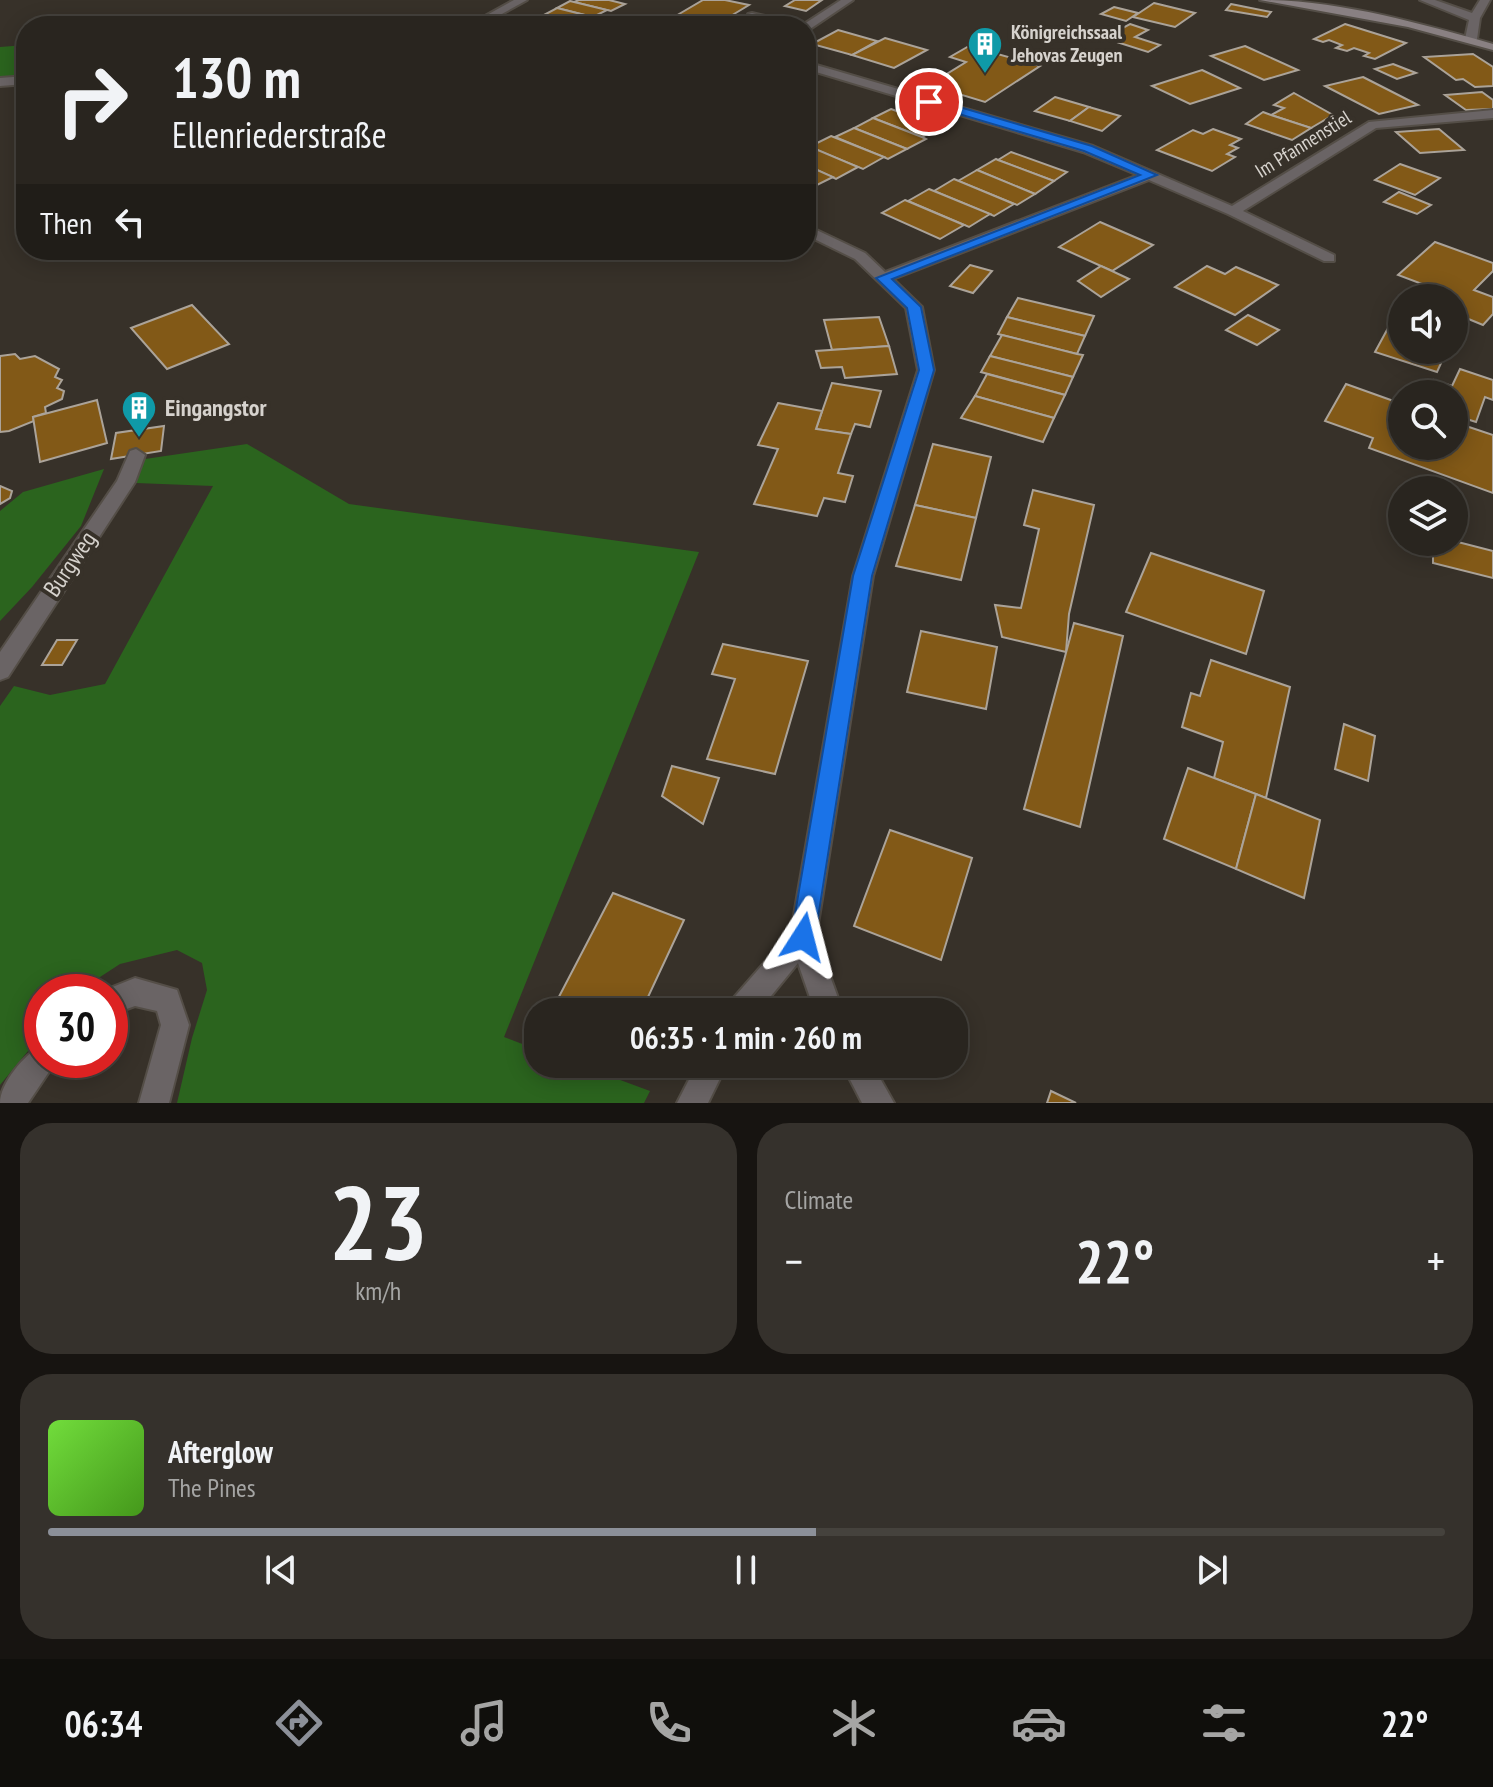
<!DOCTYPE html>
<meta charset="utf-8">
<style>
body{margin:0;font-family:"PT Sans Narrow",sans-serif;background:#35312c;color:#f1f3f6;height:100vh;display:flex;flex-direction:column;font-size:30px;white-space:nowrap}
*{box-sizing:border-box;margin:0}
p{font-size:26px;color:#a5a5a4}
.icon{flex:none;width:44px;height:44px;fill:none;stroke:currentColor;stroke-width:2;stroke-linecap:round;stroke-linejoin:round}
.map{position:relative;height:1103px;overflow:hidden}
.sheet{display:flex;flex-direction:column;gap:20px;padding:20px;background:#171411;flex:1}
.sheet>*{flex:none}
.top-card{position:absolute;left:16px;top:16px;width:800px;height:244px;border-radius:32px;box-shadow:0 4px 20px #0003,0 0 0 2px #45423d;background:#29251f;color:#f1f3f6;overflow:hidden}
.tools{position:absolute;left:1388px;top:284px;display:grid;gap:16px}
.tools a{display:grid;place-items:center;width:80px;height:80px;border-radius:50%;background:#29251f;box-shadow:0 4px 20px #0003,0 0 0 2px #45423d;font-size:40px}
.speed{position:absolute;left:24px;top:974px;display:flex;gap:16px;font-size:40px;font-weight:700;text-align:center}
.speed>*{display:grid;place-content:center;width:104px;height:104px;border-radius:50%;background:#29251f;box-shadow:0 4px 20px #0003,0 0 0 2px #45423d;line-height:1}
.speed .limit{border:12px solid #d22;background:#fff;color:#111}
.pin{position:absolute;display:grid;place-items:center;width:68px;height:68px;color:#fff;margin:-34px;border:4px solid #fff;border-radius:50%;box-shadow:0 2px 8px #0007}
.me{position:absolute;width:88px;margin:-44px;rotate:9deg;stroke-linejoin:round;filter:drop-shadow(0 0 6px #0008)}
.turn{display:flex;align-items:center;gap:28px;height:168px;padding:0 24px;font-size:36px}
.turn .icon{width:104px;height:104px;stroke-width:2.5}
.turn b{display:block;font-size:56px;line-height:68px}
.then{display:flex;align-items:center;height:76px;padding:0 24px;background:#0003;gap:16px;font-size:30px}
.big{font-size:60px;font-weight:800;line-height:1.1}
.sheet .card{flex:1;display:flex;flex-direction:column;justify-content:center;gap:12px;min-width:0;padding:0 28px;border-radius:32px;background:#35312c}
.sheet .dial{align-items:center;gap:0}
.dial b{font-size:104px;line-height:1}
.song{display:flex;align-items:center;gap:24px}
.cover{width:96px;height:96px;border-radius:12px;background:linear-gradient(135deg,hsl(100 70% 55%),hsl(100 70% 35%))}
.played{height:8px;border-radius:4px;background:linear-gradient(90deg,#8c9099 55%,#45423d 55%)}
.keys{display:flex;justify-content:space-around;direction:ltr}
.heat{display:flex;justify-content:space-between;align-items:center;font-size:44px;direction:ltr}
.sheet .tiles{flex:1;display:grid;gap:20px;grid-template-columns:1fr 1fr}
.card:last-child{grid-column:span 2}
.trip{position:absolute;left:524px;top:998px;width:444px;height:80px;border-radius:32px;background:#29251f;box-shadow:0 4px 20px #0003,0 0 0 2px #45423d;font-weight:800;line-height:80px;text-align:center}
.tab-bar{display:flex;height:128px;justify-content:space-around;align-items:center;background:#100f0c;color:#a5a5a4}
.tab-bar .icon{width:56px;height:56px}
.tab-bar .on{color:#8c9099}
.tab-bar b{font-size:36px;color:#f1f3f6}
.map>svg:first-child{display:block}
</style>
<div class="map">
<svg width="1493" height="1103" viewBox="0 0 1493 1103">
<rect width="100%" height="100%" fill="#373129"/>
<!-- green -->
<g fill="#2b641e">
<polygon points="26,45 26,78 0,79 0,47"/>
<polygon points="247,444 349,504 699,552 504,1037 538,1050 538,1064 577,1064 650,1091 644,1103 177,1103 192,1038 207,990 202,963 177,950 120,964 77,992 42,992 42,1034 0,1085 0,706 14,686 50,695 105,684 213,486 136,483 145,459"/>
<polygon points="104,469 81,526 32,587 0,621 0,511 23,492"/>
</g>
<!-- building -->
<g fill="#825917" stroke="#aba399" stroke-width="2">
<polygon points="579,0 609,0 625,4 611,11 574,2"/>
<polygon points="703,0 725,0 749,5 714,26 674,17"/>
<polygon points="795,0 822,0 806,11 785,6"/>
<polygon points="570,1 574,2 607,10 593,17 557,8"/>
<polygon points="1154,3 1195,13 1175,27 1133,17"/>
<polygon points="1231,4 1271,12 1267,17 1226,10"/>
<polygon points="1114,7 1138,13 1126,21 1101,14"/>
<polygon points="557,8 593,17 579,25 542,16"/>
<polygon points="668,15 705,24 669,26 655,22"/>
<polygon points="546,17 579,25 582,26 530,25"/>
<polygon points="1130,24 1148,30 1135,37 1160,45 1148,52 1104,38"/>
<polygon points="1345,24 1406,43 1375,59 1364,56 1369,53 1354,48 1347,51 1336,48 1342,45 1329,40 1323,42 1314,39"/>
<polygon points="838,30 877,41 852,55 812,44"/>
<polygon points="885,38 927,50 894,68 852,55"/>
<polygon points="969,46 1040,66 985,102 929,85 966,62 950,57"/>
<polygon points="1245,46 1298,70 1264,80 1211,56"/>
<polygon points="1473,54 1493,67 1493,86 1475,87 1463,79 1456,80 1424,57"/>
<polygon points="1393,64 1416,73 1397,79 1375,69"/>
<polygon points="1202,70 1240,88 1190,104 1152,86"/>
<polygon points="1363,77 1418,105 1379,114 1325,86"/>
<polygon points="1482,92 1493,100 1493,109 1466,110 1445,95"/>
<polygon points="1294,93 1333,115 1311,128 1271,115 1284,108 1274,105"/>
<polygon points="1055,97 1089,107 1070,121 1035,111"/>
<polygon points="1089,107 1120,116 1102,131 1070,121"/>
<polygon points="891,109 941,127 922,137 873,118"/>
<polygon points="1263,112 1271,115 1311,128 1292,140 1246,124"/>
<polygon points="873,118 922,137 926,139 907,149 854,128"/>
<polygon points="854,128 907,149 888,159 835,137"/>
<polygon points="1213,129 1241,139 1230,145 1238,148 1227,154 1235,157 1212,171 1157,150 1193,130 1203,134"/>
<polygon points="1439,129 1464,150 1420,153 1396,132"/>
<polygon points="831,136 884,157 863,169 809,147"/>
<polygon points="806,145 858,167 836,179 806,165"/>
<polygon points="1011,152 1067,172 1054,181 998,160"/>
<polygon points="996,159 998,160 1054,181 1035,194 977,170"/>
<polygon points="1400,164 1440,178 1415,195 1375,180"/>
<polygon points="806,165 833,177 809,189 806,188"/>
<polygon points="977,170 1035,194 1017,205 958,181"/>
<polygon points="954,179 1014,204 994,216 934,191"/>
<polygon points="929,189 990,214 969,227 908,201"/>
<polygon points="1399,192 1431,205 1417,214 1384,202"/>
<polygon points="905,200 964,225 940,239 882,213"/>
<polygon points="1100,222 1153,245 1112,271 1059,247"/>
<polygon points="1435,242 1493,263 1493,271 1474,290 1493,297 1493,314 1483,325 1454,313 1454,298 1431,298 1438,290 1398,275"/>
<polygon points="970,265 992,271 973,293 950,286"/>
<polygon points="1101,266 1112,271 1129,279 1101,297 1078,281"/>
<polygon points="1207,266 1225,274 1236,267 1278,285 1235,315 1175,287"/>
<polygon points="1018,298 1094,316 1085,336 1007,317"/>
<polygon points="192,305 229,344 167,369 131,328"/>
<polygon points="1248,315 1279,330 1257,345 1226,330"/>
<polygon points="879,317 889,346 832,350 824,320"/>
<polygon points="1007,317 1085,336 1077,354 998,334"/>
<polygon points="1393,319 1402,321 1402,350 1447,350 1437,372 1375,352"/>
<polygon points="1002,335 1077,354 1083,355 1073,377 990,356"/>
<polygon points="889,346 897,374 845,378 842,367 821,368 816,351"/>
<polygon points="15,354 20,359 35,356 59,369 55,377 62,380 57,388 64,391 62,399 45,407 46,413 33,417 34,421 9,431 0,432 0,356"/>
<polygon points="990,356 1073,377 1065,395 981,372"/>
<polygon points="1460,369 1493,380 1493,400 1485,397 1476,422 1454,415 1454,394 1428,394 1434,380 1452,386"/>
<polygon points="987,374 1065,395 1054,418 975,396"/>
<polygon points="832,383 881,391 870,427 855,424 851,434 816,429"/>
<polygon points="1346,384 1402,404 1402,446 1454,446 1454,422 1493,435 1493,493 1369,448 1373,438 1325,421"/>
<polygon points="975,396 1054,418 1043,442 961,418"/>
<polygon points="97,400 107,443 40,462 33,417"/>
<polygon points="778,403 822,411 816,429 851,434 838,473 853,476 845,502 824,498 817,516 754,504 778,449 758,445"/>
<polygon points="164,426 161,451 111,459 116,433"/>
<polygon points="933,444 991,457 976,518 915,505"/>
<polygon points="0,486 12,491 10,498 0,504"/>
<polygon points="1033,490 1094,505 1069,614 1066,652 1002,637 995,605 1021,608 1039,529 1024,525"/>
<polygon points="915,505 976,518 961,580 896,566"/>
<polygon points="1454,541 1493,551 1493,578 1433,563 1433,542"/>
<polygon points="1151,553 1264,591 1246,654 1126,612"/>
<polygon points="1074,623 1123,636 1080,827 1024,809"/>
<polygon points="921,631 997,647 986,709 907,692"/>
<polygon points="57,640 77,640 62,665 42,665"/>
<polygon points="723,644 808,661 775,774 707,759 735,679 712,674"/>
<polygon points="1211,660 1290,687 1266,798 1214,778 1223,742 1182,727 1191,693 1200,696"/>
<polygon points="1344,724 1375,736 1368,781 1335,769"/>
<polygon points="672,766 719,778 703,824 662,796"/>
<polygon points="1188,768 1256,794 1236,869 1164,839"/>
<polygon points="1256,794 1320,820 1304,898 1236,869"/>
<polygon points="890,830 972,858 941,960 854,926"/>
<polygon points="613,893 684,920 641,1012 551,1012"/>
<polygon points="1051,1091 1076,1103 1047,1103"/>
</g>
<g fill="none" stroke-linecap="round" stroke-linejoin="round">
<!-- service casing -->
<g stroke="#544e47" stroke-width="4">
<g id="service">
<polygon points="1420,0 1435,0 1472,13 1480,0 1490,0 1480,18 1477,39 1471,42 1465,39 1469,20"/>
<polygon points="752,13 801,24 802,26 782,26 748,18 748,14"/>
<polygon points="26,76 26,84 0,86 0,78"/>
</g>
</g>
<!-- minor casing -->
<g stroke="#544e47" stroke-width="4">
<g id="minor">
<polygon points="514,0 527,0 480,26 467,26"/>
<polygon points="841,0 853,0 810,29 801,26"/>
<polygon points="806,62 1093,146 1232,206 1369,122 1493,110 1493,118 1376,128 1243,211 1334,255 1334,261 1324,261 1228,214 1149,180 893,279 922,307 934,370 873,576 816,937 843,1012 815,1012 798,963 758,1012 726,1012 730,1002 791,932 853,576 918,370 906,308 855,259 806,235 806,225 865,253 885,272 1138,175 1083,152 806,69"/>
<polygon points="136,449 145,455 135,482 8,677 0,680 0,652 117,481 130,451"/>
<polygon points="135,978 177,990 189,1025 169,1103 139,1103 161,1025 157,1011 135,1006 110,1015 110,992 100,992"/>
<path d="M42,1046v14h15l-29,43h-28c0,-19 24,-49 42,-57z"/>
<polygon points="697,1064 727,1064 708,1103 677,1103"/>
<polygon points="842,1064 872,1064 894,1103 862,1103"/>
</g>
</g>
<!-- secondary casing -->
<g stroke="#544e47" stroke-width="4">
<path id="secondary" d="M1260,0c78,0 158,23 233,44v6l-85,-23z"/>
</g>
<!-- service -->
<use href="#service" fill="#6a6465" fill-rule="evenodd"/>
<!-- minor -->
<use href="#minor" fill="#6a6465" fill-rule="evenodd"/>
<!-- secondary -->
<use href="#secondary" fill="#898082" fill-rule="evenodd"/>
</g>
<!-- route -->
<polygon fill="#1a73e8" stroke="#114b97" stroke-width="2" points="929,98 1092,146 1157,175 892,279 921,307 934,370 872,576 815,937 811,946 803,949 794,946 791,937 853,576 919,370 907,308 876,278 1140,175 1084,151 925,104 923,102"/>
<!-- icons -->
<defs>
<g id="building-pin" transform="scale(1.8)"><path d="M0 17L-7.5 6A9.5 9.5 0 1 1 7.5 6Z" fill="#0f9aa8" stroke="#373129"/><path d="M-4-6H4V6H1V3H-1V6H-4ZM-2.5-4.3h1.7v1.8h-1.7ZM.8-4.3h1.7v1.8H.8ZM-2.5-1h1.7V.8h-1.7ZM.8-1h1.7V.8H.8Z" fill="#fff"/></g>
</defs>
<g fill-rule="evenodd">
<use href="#building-pin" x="985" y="44"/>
<use href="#building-pin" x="139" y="408"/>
</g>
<g text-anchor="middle" stroke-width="8" stroke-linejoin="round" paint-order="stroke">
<!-- far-poi labels -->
<g font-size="20" font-weight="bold" fill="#d6d2cd" stroke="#373129" text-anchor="start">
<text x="1011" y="39">Königreichssaal<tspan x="1011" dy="23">Jehovas Zeugen</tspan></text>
</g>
<!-- far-street labels -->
<g font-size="20" fill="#d6d2cd" stroke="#373129">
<text transform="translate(1303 144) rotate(-32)" y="7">Im Pfannenstiel</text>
</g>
<!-- poi labels -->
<g font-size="24" font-weight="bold" fill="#d6d2cd" stroke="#373129" text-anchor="start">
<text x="165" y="416">Eingangstor</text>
</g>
<!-- street labels -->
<g font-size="24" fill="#d6d2cd" stroke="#373129">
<text transform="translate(70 564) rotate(-56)" y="8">Burgweg</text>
</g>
</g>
</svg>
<div class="tools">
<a><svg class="icon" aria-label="sound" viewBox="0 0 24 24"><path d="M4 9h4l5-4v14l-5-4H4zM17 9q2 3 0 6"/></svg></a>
<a><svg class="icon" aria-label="search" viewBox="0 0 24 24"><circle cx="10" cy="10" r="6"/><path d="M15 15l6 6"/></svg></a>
<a><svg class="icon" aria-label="layers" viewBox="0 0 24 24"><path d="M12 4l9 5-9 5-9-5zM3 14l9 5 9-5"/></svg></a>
</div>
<div class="speed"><div class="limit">30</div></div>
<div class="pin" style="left:929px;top:102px;background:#d93025"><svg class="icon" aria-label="arrive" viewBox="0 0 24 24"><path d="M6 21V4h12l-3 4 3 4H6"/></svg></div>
<svg class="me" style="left:803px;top:937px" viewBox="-20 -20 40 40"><path d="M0-17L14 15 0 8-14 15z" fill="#1a73e8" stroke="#fff" stroke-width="4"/></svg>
<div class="trip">06:35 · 1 min · 260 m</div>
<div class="top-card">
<div class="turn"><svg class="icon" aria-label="right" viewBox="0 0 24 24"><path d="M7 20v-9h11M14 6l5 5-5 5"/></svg><div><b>130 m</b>Ellenriederstraße</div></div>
<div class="then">Then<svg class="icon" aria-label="left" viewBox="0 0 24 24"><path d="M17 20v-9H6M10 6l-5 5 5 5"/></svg></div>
</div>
</div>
<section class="sheet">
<div class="tiles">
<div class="card dial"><b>23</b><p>km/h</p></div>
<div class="card"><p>Climate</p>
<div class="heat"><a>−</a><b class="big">22°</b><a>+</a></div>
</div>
<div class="card">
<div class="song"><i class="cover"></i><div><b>Afterglow</b><p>The Pines</p></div></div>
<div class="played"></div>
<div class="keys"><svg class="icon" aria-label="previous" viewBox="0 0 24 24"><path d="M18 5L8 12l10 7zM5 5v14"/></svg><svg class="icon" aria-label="pause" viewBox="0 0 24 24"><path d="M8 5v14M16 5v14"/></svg><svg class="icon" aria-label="next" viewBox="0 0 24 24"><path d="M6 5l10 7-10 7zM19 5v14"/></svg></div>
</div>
</div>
</section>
<nav class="tab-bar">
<b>06:34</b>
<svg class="icon on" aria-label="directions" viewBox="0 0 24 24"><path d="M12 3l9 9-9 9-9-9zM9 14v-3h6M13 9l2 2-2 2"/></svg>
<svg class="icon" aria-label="music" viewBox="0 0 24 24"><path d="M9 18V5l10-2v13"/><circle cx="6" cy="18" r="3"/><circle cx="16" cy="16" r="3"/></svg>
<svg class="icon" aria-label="phone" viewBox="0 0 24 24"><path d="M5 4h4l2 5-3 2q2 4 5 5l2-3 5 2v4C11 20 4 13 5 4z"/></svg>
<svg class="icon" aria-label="climate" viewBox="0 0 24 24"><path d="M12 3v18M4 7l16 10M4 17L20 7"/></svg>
<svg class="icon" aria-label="car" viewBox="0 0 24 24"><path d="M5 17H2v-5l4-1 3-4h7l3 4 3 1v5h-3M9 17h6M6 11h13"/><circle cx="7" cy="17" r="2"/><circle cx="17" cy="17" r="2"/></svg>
<svg class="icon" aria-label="filters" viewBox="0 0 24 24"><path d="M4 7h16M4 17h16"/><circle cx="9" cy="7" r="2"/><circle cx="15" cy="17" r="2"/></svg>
<b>22°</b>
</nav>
